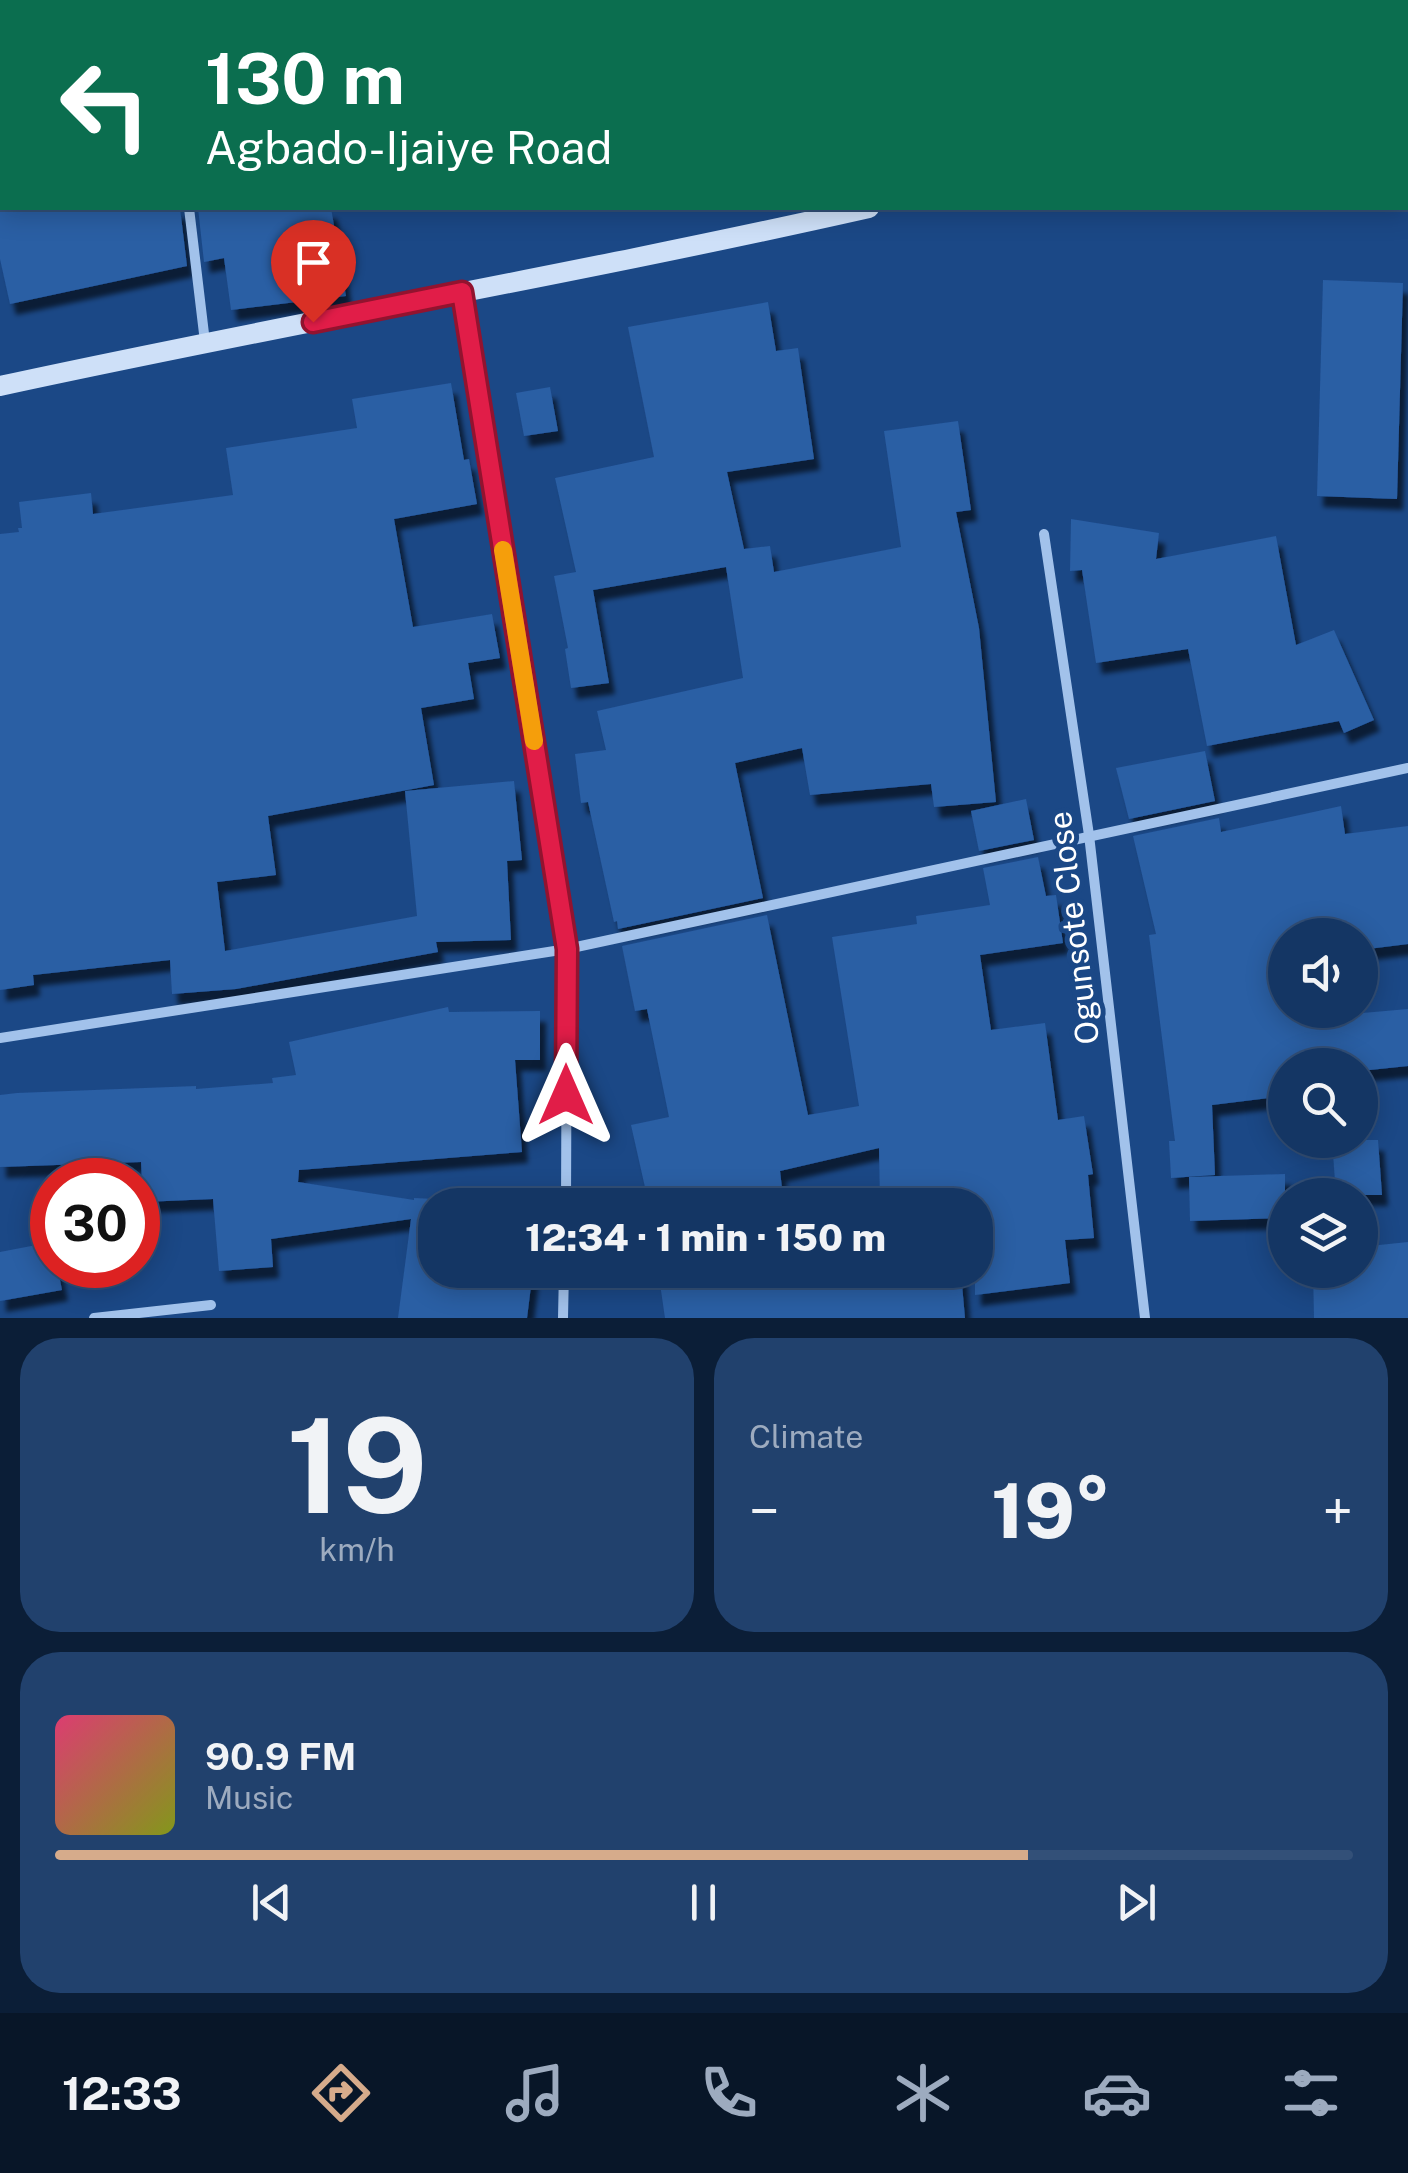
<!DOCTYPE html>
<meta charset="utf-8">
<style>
body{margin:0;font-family:"Public Sans",sans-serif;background:#21416d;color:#f1f3f6;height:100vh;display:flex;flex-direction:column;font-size:38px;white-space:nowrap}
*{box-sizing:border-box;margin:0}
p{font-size:32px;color:#9dabbf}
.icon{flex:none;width:55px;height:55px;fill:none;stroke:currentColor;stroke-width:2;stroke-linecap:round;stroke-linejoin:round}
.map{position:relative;height:1318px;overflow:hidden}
.drawer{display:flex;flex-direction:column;gap:20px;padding:20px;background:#0b1e37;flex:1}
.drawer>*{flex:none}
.banner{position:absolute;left:0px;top:0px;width:1410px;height:210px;box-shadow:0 5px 25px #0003,0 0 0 2px #335078;background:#0b6e4f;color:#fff;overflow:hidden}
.tools{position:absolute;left:1268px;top:918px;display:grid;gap:20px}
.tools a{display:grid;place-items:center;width:110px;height:110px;border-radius:50%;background:#143664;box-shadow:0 5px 25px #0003,0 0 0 2px #335078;font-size:50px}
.speed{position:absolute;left:30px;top:1158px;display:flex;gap:20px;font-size:50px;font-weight:700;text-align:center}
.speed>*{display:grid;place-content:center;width:130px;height:130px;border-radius:50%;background:#143664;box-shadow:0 5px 25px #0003,0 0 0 2px #335078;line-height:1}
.speed .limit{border:15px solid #d22;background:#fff;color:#111}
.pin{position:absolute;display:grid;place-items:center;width:85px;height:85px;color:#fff;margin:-102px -42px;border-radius:50% 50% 50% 0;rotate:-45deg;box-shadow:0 0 10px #0007}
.pin .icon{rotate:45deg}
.me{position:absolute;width:110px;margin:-55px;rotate:0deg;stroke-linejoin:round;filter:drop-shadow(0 0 8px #0008)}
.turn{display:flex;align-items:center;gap:35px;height:210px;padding:0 40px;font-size:45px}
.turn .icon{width:130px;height:130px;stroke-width:2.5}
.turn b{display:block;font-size:70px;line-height:85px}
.big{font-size:75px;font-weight:800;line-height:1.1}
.drawer .widget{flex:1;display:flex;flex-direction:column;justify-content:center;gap:15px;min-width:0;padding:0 35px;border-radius:40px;background:#21416d}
.drawer .dial{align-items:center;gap:0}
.dial b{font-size:130px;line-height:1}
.song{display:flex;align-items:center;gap:30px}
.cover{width:120px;height:120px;border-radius:15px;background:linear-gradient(135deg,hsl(340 70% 55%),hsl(70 70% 35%))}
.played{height:10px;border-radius:5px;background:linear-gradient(90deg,#d6ab8b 75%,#335078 75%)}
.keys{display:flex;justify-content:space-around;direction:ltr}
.heat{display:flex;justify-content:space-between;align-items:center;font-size:55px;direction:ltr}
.drawer .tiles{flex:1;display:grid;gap:20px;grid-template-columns:1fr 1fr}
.widget:last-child{grid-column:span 2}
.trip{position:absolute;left:418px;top:1188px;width:575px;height:100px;border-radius:40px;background:#143664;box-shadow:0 5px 25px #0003,0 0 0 2px #335078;font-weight:800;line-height:100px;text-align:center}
.dock{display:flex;height:160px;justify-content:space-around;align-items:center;background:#081628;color:#9dabbf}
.dock .icon{width:70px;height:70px}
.dock .current{color:#d6ab8b}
.dock b{font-size:45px;color:#f1f3f6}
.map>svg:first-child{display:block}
</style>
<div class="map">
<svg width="1408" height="1318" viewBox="0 0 1408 1318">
<defs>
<filter id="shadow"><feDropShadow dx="6" dy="11" stdDeviation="2.5" flood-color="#0009"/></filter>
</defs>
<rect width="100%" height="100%" fill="#1b4886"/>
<!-- building -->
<g fill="#2a5ea4" filter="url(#shadow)">
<polygon points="0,208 180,208 187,266 10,304 0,259"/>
<polygon points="198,208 331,208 346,296 231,310 224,258 204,262"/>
<polygon points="1323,280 1403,283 1397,499 1317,496"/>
<polygon points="768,302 776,351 798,348 814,459 727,472 744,549 770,546 774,572 901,547 884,431 958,421 971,510 956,512 979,628 996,802 934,807 931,784 810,795 802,748 735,763 763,898 618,929 617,921 614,922 588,802 581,803 575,754 606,750 597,711 743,678 726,567 593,590 609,683 571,688 565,649 568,648 554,576 576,572 555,478 654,457 628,327"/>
<polygon points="451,383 464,460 469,459 477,504 394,519 413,627 492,614 500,658 468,663 474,699 421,708 434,785 268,816 276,875 217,882 225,951 417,916 405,791 514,781 522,860 507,861 511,940 436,942 438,952 236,989 172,994 170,960 33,975 34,985 0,990 0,534 19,532 18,528 22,528 19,502 91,493 93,514 233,495 226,448 357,428 352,399"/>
<polygon points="550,387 558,431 524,436 516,393"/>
<polygon points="1071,519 1159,533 1156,559 1276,536 1296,645 1334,630 1374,720 1344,733 1339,721 1207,746 1188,649 1096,663 1082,570 1070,571"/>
<polygon points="1205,751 1215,801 1129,819 1116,768"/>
<polygon points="1026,799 1034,840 979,851 971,811"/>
<polygon points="1341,806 1345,834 1408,826 1408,944 1360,950 1360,935 1285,935 1285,1010 1351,1010 1351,1014 1408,1009 1408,1066 1360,1071 1360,1065 1281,1065 1284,1096 1212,1105 1215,1175 1171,1178 1169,1141 1175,1141 1149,935 1156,934 1133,836 1219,818 1221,832"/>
<polygon points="1038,857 1046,896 1056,895 1063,943 980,955 991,1030 1045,1023 1058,1120 1084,1116 1093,1174 1088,1175 1094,1238 1065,1240 1070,1283 975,1295 975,1205 880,1205 879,1148 780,1171 784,1205 649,1205 631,1125 669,1117 647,1009 635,1011 622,946 767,915 808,1115 859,1106 832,937 917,924 916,916 990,905 983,868"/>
<polygon points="448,1007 449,1012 540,1011 540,1060 515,1060 522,1152 299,1170 298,1182 414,1200 414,1198 435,1199 435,1203 450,1205 435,1205 435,1270 533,1270 527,1318 398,1318 411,1219 271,1239 273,1267 219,1271 213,1199 143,1202 141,1162 0,1167 0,1095 17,1093 196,1086 196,1089 273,1083 272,1078 296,1075 289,1042"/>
<polygon points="1332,1140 1378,1140 1382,1195 1336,1195"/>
<polygon points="1285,1174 1285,1218 1190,1221 1189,1177"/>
<polygon points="52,1242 52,1265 57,1265 62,1290 0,1301 0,1252"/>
<polygon points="1408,1242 1408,1318 1314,1318 1313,1270 1360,1270 1360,1247"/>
<polygon points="658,1270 856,1270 857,1281 961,1273 965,1318 665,1318"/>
</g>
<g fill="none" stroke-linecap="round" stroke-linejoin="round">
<!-- lane -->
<polyline stroke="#a2c2eb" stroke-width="8" points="852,0 852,2"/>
<!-- street -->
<g stroke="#a2c2eb" stroke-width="10">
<polyline points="164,0 165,2"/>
<polyline points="983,0 986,2"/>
<polyline points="189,208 205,342"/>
<polyline points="462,292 567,949 566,1205"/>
<polyline points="1044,534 1089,835 1145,1318"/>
<polyline points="0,1038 567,949 1408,768"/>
<polyline points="94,1318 211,1305"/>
<polyline points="563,1318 564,1270"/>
</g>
<!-- secondary -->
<path stroke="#cee0f8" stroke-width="20" d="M0,386c289,-63 581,-113 869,-178"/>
</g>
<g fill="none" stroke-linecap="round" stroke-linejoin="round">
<!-- route casing -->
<g stroke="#92132f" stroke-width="25">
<polyline id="route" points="313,322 462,292 567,949 566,1095"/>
</g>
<!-- route -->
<use href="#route" stroke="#e11d48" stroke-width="18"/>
<!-- slow -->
<polyline stroke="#f59e0b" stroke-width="18" points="503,550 534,741"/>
</g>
<g text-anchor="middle" stroke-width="10" stroke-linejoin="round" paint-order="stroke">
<!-- street labels -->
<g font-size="32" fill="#fff" stroke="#1b4886">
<text transform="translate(1074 928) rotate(-97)" y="11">Ogunsote Close</text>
</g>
</g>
</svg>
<div class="tools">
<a><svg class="icon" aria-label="sound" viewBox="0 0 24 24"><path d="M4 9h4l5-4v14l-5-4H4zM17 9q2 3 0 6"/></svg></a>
<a><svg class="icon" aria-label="search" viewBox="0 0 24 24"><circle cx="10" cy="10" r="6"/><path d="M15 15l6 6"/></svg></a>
<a><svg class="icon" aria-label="layers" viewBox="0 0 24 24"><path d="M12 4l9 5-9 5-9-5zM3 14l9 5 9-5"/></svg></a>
</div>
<div class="speed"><div class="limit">30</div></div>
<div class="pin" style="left:313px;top:322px;background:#d93025"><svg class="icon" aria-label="arrive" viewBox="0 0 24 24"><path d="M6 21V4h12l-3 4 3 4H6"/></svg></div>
<svg class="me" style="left:566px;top:1095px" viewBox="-20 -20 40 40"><path d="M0-17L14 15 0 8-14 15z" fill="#e11d48" stroke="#fff" stroke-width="4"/></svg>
<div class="trip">12:34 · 1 min · 150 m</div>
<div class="banner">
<div class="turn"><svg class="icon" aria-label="left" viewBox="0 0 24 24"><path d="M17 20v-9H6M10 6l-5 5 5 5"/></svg><div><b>130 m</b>Agbado-Ijaiye Road</div></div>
</div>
</div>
<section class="drawer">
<div class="tiles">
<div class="widget dial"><b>19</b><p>km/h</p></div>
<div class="widget"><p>Climate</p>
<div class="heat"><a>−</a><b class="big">19°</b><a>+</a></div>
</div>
<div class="widget">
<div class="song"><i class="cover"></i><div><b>90.9 FM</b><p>Music</p></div></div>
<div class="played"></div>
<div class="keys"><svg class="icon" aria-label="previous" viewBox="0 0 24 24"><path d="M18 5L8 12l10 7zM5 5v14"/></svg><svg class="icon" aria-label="pause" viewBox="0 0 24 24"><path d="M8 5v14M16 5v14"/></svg><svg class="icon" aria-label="next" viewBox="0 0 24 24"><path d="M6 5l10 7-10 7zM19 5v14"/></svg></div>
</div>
</div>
</section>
<nav class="dock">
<b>12:33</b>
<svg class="icon current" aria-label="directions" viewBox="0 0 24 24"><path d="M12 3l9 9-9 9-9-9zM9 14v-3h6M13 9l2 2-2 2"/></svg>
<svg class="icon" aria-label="music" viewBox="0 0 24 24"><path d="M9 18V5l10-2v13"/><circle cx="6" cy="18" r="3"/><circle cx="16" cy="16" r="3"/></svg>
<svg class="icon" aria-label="phone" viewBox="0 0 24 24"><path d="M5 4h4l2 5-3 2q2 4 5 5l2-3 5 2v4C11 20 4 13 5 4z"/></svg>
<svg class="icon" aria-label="climate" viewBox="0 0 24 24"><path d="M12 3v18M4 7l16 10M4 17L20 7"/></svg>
<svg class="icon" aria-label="car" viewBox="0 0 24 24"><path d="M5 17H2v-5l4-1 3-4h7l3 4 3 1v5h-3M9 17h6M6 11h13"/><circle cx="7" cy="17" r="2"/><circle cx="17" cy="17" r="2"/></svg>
<svg class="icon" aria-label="filters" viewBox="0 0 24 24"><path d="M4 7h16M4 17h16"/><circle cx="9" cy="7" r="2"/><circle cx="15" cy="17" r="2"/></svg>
</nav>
